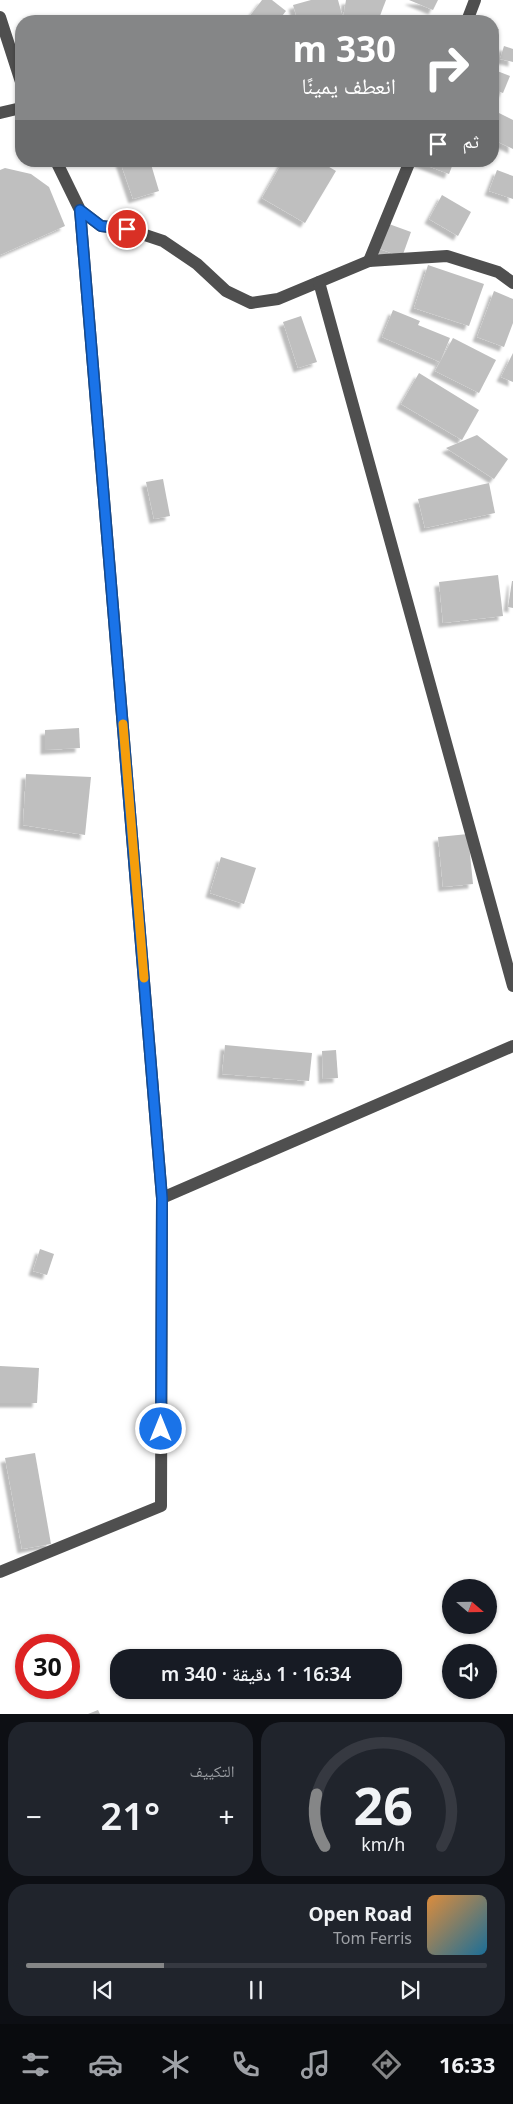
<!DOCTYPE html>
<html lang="ar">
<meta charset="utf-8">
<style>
body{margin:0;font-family:"Noto Sans","Noto Naskh Arabic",sans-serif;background:#20242c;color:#f1f3f6;direction:rtl;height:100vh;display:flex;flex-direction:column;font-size:19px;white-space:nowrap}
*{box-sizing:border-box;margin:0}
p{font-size:16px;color:#9ea1a6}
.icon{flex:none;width:28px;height:28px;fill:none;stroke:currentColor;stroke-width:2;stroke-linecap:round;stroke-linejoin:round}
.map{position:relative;height:1714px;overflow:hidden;direction:ltr}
.panel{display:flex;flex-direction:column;gap:8px;padding:8px;background:#0d0f14;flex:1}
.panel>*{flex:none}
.banner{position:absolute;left:15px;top:15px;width:484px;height:152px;border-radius:20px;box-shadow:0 1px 4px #0004;direction:rtl;background:#858687;color:#fff;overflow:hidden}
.needle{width:32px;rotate:110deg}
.fabs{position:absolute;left:442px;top:1579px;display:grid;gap:10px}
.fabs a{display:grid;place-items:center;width:55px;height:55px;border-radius:50%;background:#171b24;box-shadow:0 1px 4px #0004;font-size:25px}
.speed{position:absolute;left:15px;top:1634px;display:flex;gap:10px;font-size:25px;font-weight:700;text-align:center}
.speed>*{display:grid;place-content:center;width:65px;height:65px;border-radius:50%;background:#171b24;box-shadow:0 1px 4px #0004;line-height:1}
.speed .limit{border:8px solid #d22;background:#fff;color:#111}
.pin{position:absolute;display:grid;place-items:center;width:42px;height:42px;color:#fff;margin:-21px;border:2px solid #fff;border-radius:50%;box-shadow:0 1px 5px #0007}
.me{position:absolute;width:55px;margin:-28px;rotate:0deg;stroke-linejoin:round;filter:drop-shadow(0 0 4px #0008)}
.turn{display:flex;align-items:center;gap:18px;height:105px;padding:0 20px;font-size:22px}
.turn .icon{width:65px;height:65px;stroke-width:2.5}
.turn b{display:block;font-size:35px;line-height:42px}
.then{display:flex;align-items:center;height:48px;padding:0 20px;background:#0003;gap:10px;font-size:19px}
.big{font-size:38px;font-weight:600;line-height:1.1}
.panel .card{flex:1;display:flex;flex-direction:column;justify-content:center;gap:8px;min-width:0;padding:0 18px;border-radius:20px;background:#20242c}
.panel .dial{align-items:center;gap:0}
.dial svg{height:130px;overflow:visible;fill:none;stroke:#363941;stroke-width:7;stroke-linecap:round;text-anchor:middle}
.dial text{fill:#f1f3f6;stroke:none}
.song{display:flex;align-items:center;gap:15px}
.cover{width:60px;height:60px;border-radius:8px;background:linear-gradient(135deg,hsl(30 70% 55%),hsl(200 70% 35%))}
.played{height:5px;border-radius:2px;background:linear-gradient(90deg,#858687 30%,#363941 30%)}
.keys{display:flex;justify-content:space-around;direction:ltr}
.heat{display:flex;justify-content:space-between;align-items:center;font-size:28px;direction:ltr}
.panel .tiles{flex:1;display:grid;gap:8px;grid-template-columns:1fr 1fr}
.card:last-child{grid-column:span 2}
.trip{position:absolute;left:110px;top:1649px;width:292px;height:50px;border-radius:20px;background:#171b24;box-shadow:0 1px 4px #0004;font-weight:600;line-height:50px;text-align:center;direction:rtl}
.menu{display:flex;height:80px;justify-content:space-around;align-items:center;background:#090b0e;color:#9ea1a6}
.menu .icon{width:35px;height:35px}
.menu .current{color:#858687}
.menu b{font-size:22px;color:#f1f3f6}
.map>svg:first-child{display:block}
</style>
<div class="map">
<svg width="513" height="1714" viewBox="0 0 513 1714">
<defs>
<filter id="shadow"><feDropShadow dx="-4.5" dy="4.5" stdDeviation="1" flood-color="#0004"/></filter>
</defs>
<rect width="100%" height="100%" fill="#fff"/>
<!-- building -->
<g fill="#bfbfbf" filter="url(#shadow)">
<polygon points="262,0 272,0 286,11 278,21 246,21"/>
<polygon points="311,0 338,0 343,18 333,21 298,21 293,5"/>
<polygon points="346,0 386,0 378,21 343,18"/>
<polygon points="409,0 438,0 433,10"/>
<polygon points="492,27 499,29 493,45 492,45"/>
<polygon points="504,46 513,49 513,62 500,59"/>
<polygon points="492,69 510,76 503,93 492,89"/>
<polygon points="499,113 513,120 513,149 492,139 492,125"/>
<polygon points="120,161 150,161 159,191 133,199"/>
<polygon points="283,161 319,161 336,171 305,223 262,198"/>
<polygon points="415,161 454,161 449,174"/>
<polygon points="5,168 31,174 49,187 65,226 0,255 0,170"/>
<polygon points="497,170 513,176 513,199 489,191"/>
<polygon points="442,195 471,212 458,236 429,219"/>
<polygon points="389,224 411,232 402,257 380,249"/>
<polygon points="428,265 484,284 469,326 414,308"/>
<polygon points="494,291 513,299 513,323 504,347 477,337"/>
<polygon points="393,310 420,321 418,325 450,338 440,362 382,337"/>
<polygon points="301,316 317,362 298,368 283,322"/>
<polygon points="453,338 496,360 479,393 435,371"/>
<polygon points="513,353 513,382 501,377"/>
<polygon points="419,373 479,410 462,440 401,404"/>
<polygon points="477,435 508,459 494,479 446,448"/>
<polygon points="163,479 170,516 154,519 146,482"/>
<polygon points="489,483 495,513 425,528 418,499"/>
<polygon points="498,575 503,616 443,623 439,582"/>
<polygon points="512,581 513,581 513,608 508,607"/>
<polygon points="79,728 80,748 45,750 45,730"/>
<polygon points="26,774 91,777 85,835 23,825"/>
<polygon points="468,834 473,884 443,887 438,837"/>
<polygon points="221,857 256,868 244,904 210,893"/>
<polygon points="225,1045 312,1053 309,1081 222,1074"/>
<polygon points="336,1050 338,1078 323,1079 322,1051"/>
<polygon points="40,1249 54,1254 47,1275 33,1271"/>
<polygon points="0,1366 39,1368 37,1403 0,1403"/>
<polygon points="35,1453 51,1544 22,1549 5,1458"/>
<polygon points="98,1710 100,1714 88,1714"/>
</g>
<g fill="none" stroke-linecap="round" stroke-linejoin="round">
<!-- minor -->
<g stroke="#4f4f4f" stroke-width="12">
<polyline points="0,17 21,82"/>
<polyline points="467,21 475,0"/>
<polyline points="0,113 21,108"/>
<polyline points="56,161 80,210 101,226 127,229 163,241 197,264 226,291 251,303 278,299 369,261 447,256 498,272 513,283"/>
<polyline points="80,210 162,1198 513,1046"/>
<polyline points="369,261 410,161"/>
<polyline points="319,282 513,986"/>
<polyline points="0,1572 161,1506 162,1198"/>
</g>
</g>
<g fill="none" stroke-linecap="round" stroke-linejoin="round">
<!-- route casing -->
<g stroke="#114b97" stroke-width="12">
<polyline id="route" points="127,229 101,226 80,210 162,1198 161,1429"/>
</g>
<!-- route -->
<use href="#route" stroke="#1a73e8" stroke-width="9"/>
<!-- slow -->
<polyline stroke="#f59e0b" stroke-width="9" points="123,724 144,978"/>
</g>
</svg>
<div class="fabs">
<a><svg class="needle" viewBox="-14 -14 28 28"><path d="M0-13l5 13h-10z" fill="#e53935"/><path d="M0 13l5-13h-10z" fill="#9ea1a6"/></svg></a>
<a><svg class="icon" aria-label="sound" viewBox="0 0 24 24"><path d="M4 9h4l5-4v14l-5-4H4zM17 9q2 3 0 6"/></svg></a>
</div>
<div class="speed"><div class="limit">30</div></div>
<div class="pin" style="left:127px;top:229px;background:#d93025"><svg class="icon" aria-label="arrive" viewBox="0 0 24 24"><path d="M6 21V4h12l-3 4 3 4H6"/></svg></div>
<svg class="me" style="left:161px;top:1429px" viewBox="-20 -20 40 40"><circle r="17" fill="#1a73e8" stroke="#fff" stroke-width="3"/><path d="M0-11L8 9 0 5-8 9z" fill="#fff"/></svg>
<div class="trip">16:34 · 1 دقيقة · 340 m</div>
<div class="banner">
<div class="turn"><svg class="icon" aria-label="right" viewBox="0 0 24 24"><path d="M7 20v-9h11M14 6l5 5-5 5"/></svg><div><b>330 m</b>انعطف يمينًا</div></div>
<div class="then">ثم<svg class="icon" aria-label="arrive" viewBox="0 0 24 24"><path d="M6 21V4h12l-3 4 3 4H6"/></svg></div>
</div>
</div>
<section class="panel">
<div class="tiles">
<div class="card dial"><svg viewBox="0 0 100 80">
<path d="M14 69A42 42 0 1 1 86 69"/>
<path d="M14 69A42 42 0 0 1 9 37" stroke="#858687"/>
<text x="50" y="56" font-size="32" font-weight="700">26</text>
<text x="50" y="72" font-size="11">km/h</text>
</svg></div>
<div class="card"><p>التكييف</p>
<div class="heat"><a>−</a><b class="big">21°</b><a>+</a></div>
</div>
<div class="card">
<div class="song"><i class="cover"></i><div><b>Open Road</b><p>Tom Ferris</p></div></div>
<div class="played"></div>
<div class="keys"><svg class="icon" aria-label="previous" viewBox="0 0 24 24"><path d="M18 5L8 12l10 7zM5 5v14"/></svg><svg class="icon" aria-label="pause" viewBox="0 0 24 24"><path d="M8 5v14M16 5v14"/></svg><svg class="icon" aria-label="next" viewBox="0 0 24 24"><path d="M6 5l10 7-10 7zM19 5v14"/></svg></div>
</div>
</div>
</section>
<nav class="menu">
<b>16:33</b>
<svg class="icon current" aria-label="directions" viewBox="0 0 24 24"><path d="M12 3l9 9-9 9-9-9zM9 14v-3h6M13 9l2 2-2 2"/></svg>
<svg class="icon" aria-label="music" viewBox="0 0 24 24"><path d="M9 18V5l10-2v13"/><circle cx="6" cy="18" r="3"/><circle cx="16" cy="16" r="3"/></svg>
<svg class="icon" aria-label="phone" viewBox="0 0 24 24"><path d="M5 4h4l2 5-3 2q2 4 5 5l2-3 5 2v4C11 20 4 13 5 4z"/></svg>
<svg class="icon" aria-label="climate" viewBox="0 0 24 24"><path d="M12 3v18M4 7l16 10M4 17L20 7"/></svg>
<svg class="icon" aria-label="car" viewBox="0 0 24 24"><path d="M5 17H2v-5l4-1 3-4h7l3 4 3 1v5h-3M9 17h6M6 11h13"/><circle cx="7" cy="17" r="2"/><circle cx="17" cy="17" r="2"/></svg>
<svg class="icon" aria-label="filters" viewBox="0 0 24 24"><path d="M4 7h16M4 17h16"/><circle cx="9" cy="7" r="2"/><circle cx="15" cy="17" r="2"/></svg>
</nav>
